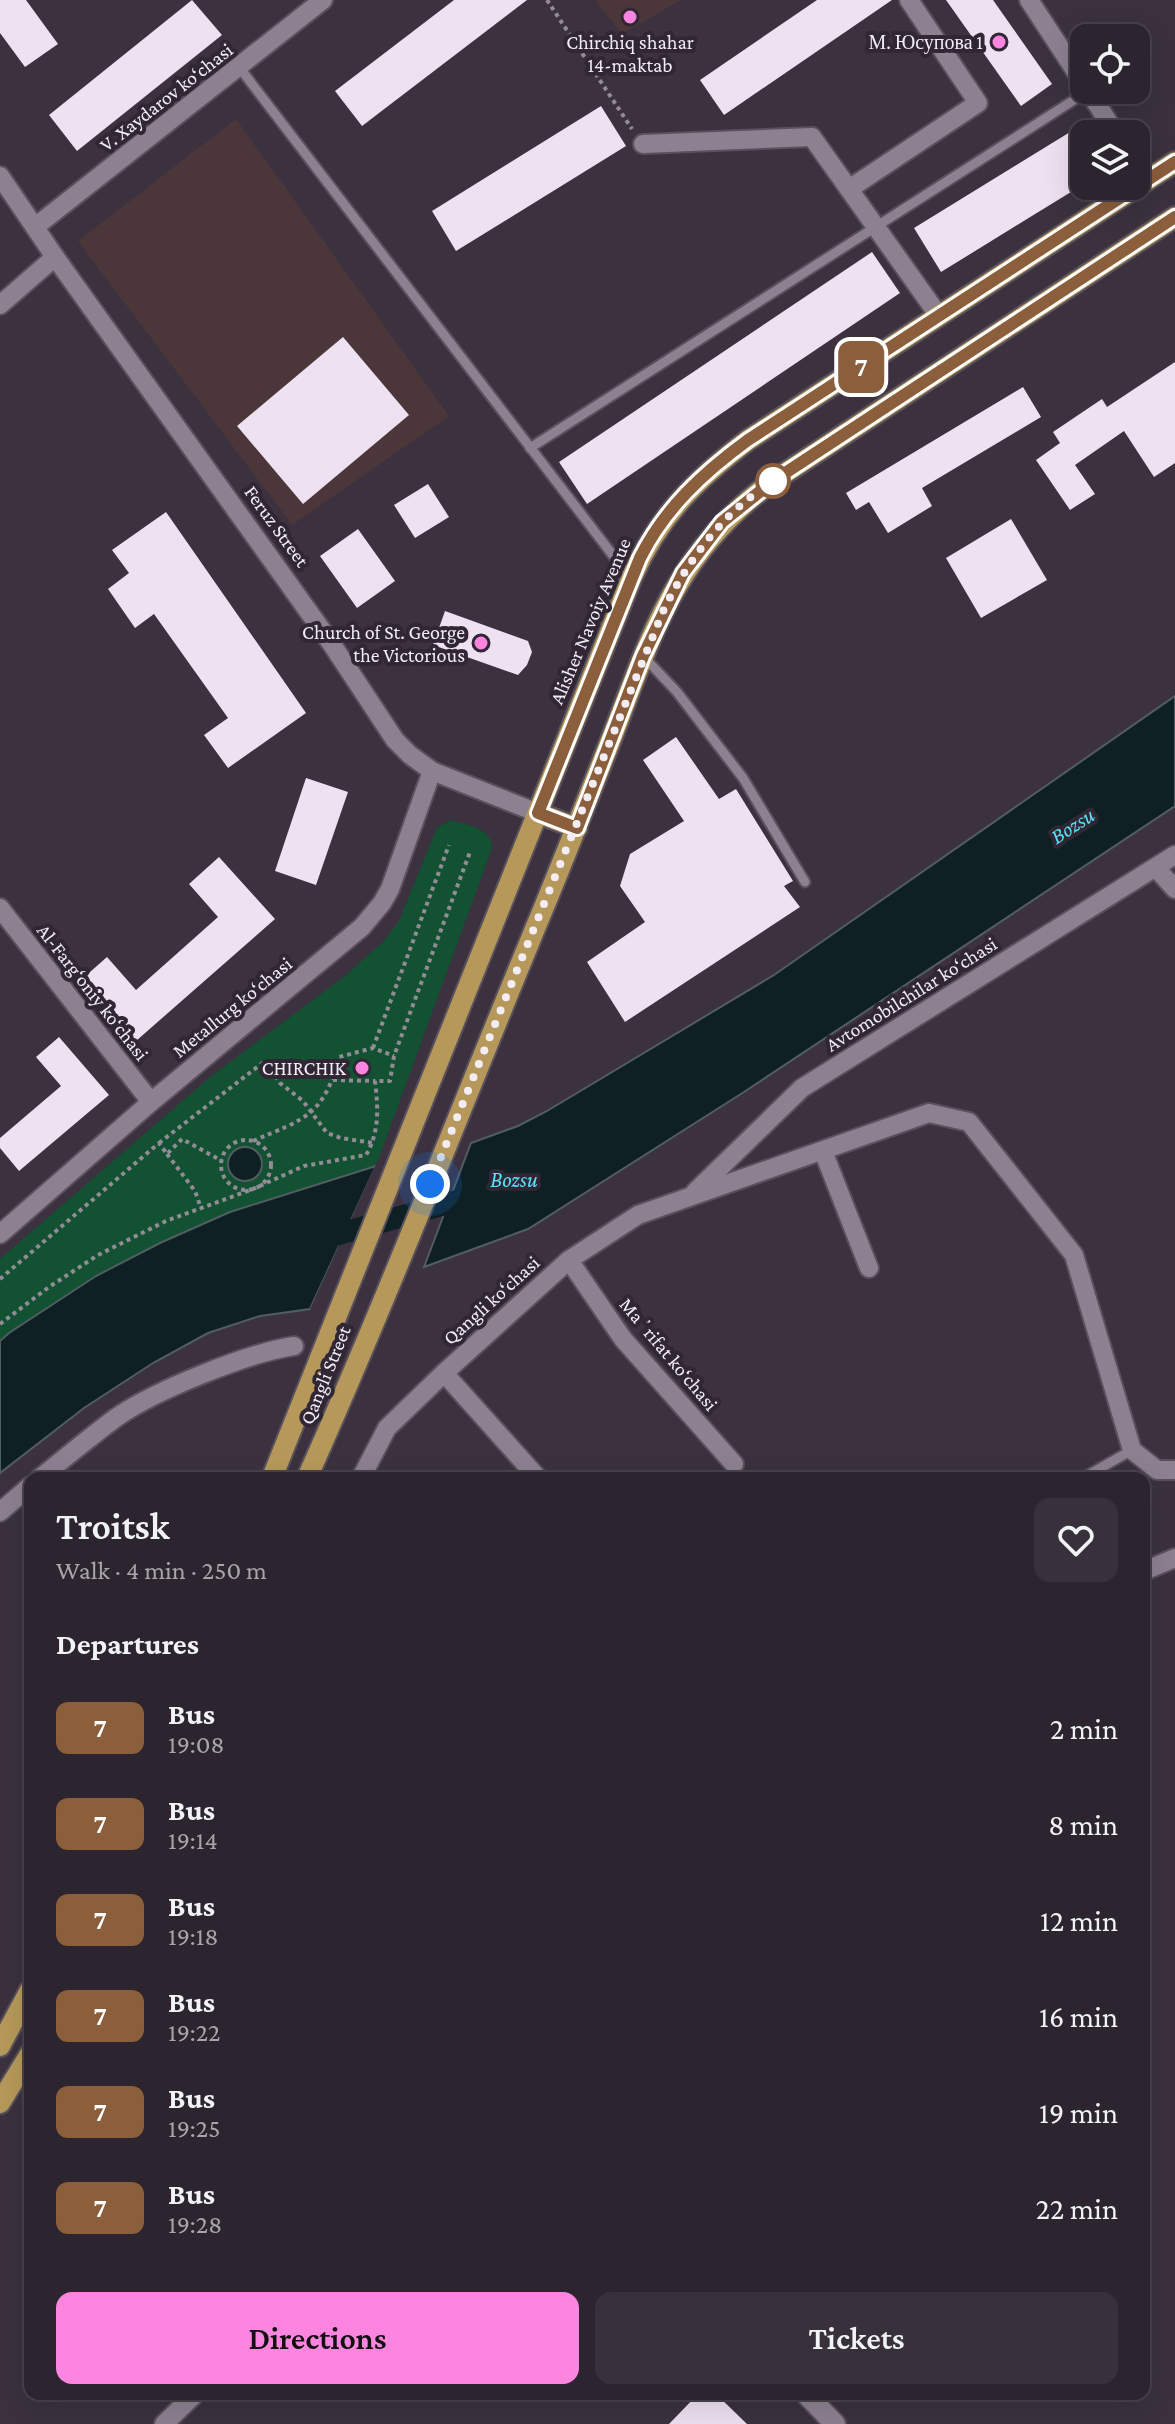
<!DOCTYPE html>
<meta charset="utf-8">
<style>
:root{--surface:#2c252f;--page:#38313b;--text:#f1f3f6;--muted:#a6a5aa;--line:#48424b;--accent:#fe85df}
body{margin:0;font-family:"Crimson Pro",serif;background:var(--page);color:var(--text);height:100vh;display:flex;flex-direction:column;font-size:30px;white-space:nowrap}
*{box-sizing:border-box;margin:0}
p{font-size:26px;color:var(--muted)}
.icon{flex:none;width:44px;height:44px;fill:none;stroke:currentColor;stroke-width:2;stroke-linecap:round;stroke-linejoin:round}
.map{position:relative;flex:1;overflow:hidden}
.drawer{position:absolute;left:24px;top:1472px;width:1126px;height:928px;display:flex;flex-direction:column;background:var(--surface);border-radius:16px;box-shadow:0 8px 32px #0002,0 0 0 2px var(--line)}
.drawer>*{flex:none}
.badge{padding:0 16px;border-radius:12px;font-size:28px;line-height:52px}
.fabs{position:absolute;left:1070px;top:24px;display:grid;gap:16px}
.fabs a{display:grid;place-items:center;width:80px;height:80px;border-radius:16px;background:var(--surface);box-shadow:0 8px 32px #0002,0 0 0 2px var(--line);font-size:40px}
.you{position:absolute;width:40px;height:40px;margin:-20px;border:6px solid #fff;border-radius:50%;background:#1a73e8;box-shadow:0 0 0 12px #1a73e833}
.map>.badge{position:absolute;translate:-50% -50%;box-shadow:0 0 0 4px #fff}
h2{padding:0 32px;font-size:30px;line-height:72px}
.round{display:grid;place-items:center;flex:none;width:84px;height:84px;border-radius:16px;background:var(--page)}
.head{display:flex;align-items:center;justify-content:space-between;height:136px;padding:0 32px}
h1{font-size:38px;font-weight:600;line-height:60px}
.button{display:flex;gap:16px;margin-top:auto;padding:16px 32px}
.button a{flex:1;height:92px;border-radius:16px;background:var(--accent);color:#111;font-size:32px;font-weight:600;line-height:92px;text-align:center}
.button a+a{background:var(--page);color:var(--text)}
ul{padding:0;list-style:none}
li{display:flex;align-items:center;gap:24px;height:96px;padding:0 32px}
li div{flex:1}
li b{display:block;font-size:30px}
li em{font-style:normal}
li .badge{min-width:88px;font-weight:700;text-align:center}
.map>svg:first-child{display:block}
.commercial{fill:#4b373a}
.green{fill:#125233}
.water{fill:#0e2024;stroke:#525d62;stroke-width:2}
.pier{fill:#3b313f}
.lines{fill:none;stroke-linecap:round;stroke-linejoin:round}
.canal{stroke:#0e2024;stroke-width:22}
.building{fill:#eee1f2}
.service-casing{stroke:#58505b;stroke-width:13}
.minor-casing{stroke:#58505b;stroke-width:22}
.tertiary-casing{stroke:#58505b;stroke-width:24}
.primary-casing{stroke:#58505b;stroke-width:24}
.path{stroke:#938b96;stroke-width:4;stroke-dasharray:4 4;stroke-linecap:butt}
.service{stroke:#8d8191;stroke-width:9}
.minor{stroke:#8d8191;stroke-width:18}
.tertiary{stroke:#8d8191;stroke-width:20}
.primary{stroke:#b6995a;stroke-width:20}
.line-casing{stroke:#fff;stroke-width:18}
.line{stroke:#8b5e3c;stroke-width:12}
.walk{stroke:#f2ecf4;stroke-width:8;stroke-dasharray:0 14.4}
.poi-dot{fill:#fe85df;stroke:#312734;stroke-width:3}
.stop-dot{fill:#fff;stroke:#8b5e3c;stroke-width:4}
.labels{text-anchor:middle;stroke-width:8;stroke-linejoin:round;paint-order:stroke}
.poi-label{font-size:20px;fill:#f2ecf4;stroke:#312734;text-anchor:end}
.street-label{font-size:20px;fill:#f2ecf4;stroke:#312734}
.water-label{font-size:22px;font-style:italic;fill:#57e4fc;stroke:#312734}
</style>
<div class="map">
<svg width="1175" height="2424" viewBox="0 0 1175 2424">
<rect width="100%" height="100%" fill="#3b313f"/>
<g class="commercial">
<polygon points="595,0 681,0 622,34"/>
<polygon points="236,119 449,416 292,525 78,241"/>
</g>
<path class="green" d="M451,820C466,825 493,828 492,848L376,1166L230,1212L160,1243L96,1276L0,1341V1259L209,1078L345,976L383,942L399,921L437,828Z"/>
<g class="water">
<polygon points="1175,696 1175,806 744,1092 528,1229 424,1267 471,1143 518,1126 547,1111 774,975"/>
<circle cx="245" cy="1164" r="17"/>
<polygon points="376,1166 310,1309 260,1316 208,1333 153,1363 84,1408 0,1473 0,1341 9,1333 96,1276 160,1243 230,1212"/>
</g>
<polygon class="pier" points="377,1162 380,1167 315,1309 310,1309"/>
<g class="lines">
<polyline class="canal" points="318,1240 474,1196"/>
</g>
<g class="building">
<polygon points="0,0 26,0 58,44 25,67 0,33"/>
<polygon points="192,0 222,35 77,151 49,115"/>
<polygon points="454,0 527,0 362,126 335,91"/>
<polygon points="817,0 892,0 724,115 700,80"/>
<polygon points="946,0 993,0 1052,84 1021,106"/>
<polygon points="601,106 626,146 456,251 432,211"/>
<polygon points="1075,129 1084,143 1084,184 941,272 914,228"/>
<polygon points="872,252 900,293 587,504 559,462"/>
<polygon points="343,337 409,415 303,504 237,426"/>
<polygon points="1175,362 1175,463 1154,477 1124,431 1075,465 1095,494 1070,510 1036,460 1060,443 1053,432 1102,399 1107,407"/>
<polygon points="1023,387 1041,417 922,488 932,506 888,533 869,502 856,510 846,493"/>
<polygon points="428,484 449,517 415,538 394,505"/>
<polygon points="166,512 306,713 228,768 204,735 228,718 154,614 135,628 108,589 129,573 112,550"/>
<polygon points="1011,519 1047,580 981,618 946,558"/>
<polygon points="358,529 395,581 357,608 320,556"/>
<polygon points="445,611 528,641 532,652 527,665 518,675 433,645"/>
<polygon points="676,737 719,799 736,789 793,881 784,886 800,907 625,1022 587,962 645,922 620,886 630,854 684,821 643,760"/>
<polygon points="306,778 348,792 316,885 275,871"/>
<polygon points="219,857 275,919 136,1041 81,980 107,957 136,990 218,917 189,884"/>
<polygon points="59,1037 109,1095 19,1171 0,1148 0,1138 61,1086 36,1057"/>
<polygon points="698,2394 716,2394 747,2424 669,2424"/>
</g>
<g class="lines">
<g class="service-casing">
<g id="service">
<polyline points="239,67 631,579"/>
<polyline points="530,448 1088,91"/>
<polyline points="643,656 677,692 743,778 805,882"/>
<polyline points="1083,1478 1132,1450"/>
</g>
</g>
<g class="minor-casing">
<g id="minor">
<polyline points="1029,0 1084,84"/>
<polyline points="1088,90 1116,134"/>
<polyline points="643,144 812,137 939,316"/>
<polyline points="1136,165 1146,181"/>
<polyline points="0,176 55,257 331,643 395,740 410,755 432,771 538,813"/>
<polyline points="849,189 978,103 909,0"/>
<polyline points="35,227 323,0"/>
<polyline points="0,305 55,257"/>
<polyline points="1156,868 1175,889"/>
<polyline points="0,908 151,1102"/>
<polyline points="823,1151 869,1268"/>
<polyline points="695,1192 802,1088 1175,855"/>
<polyline points="0,1234 151,1102 362,927 382,903 390,889 432,771"/>
<polyline points="569,1260 623,1339 734,1464"/>
<polyline points="444,1373 538,1478"/>
<path d="M40,1478C65,1458 91,1436 117,1417C156,1390 248,1353 294,1346"/>
<polyline points="361,1478 387,1428 444,1373 569,1260 638,1215 929,1113 969,1122 1074,1255 1132,1450 1157,1470 1175,1470"/>
<polyline points="0,1512 30,1486"/>
<polyline points="1144,1571 1175,1558"/>
<polyline points="164,2424 195,2394"/>
</g>
</g>
<g class="tertiary-casing">
<polyline id="tertiary" points="806,2394 835,2424"/>
</g>
<g class="primary-casing">
<g id="primary">
<polyline points="538,813 577,828"/>
<path d="M272,1478L631,579C658,517 694,481 748,440L1175,162"/>
<path d="M307,1478C391,1290 465,1097 544,907C568,849 591,790 614,732C654,628 678,550 773,481L1175,217"/>
<polyline points="0,2046 30,1990"/>
<polyline points="0,2103 30,2054"/>
</g>
</g>
<g class="path">
<polyline points="547,0 632,129"/>
<polyline points="373,1048 449,845"/>
<polyline points="333,1080 375,1081"/>
<circle cx="246" cy="1165" r="25"/>
<path d="M253,1141C304,1119 324,1116 339,1057L373,1048L394,1056"/>
<polyline points="159,1143 265,1061 280,1083 303,1101 327,1133 341,1138 373,1143"/>
<polyline points="167,1154 195,1191 201,1208"/>
<polyline points="0,1279 159,1143 167,1154 182,1139 222,1161"/>
<path d="M0,1324L49,1287L98,1255L166,1221L253,1189L304,1166L366,1155C380,1131 378,1107 375,1081H390L394,1056L470,852"/>
</g>
<use href="#service" class="service"/>
<use href="#minor" class="minor"/>
<use href="#tertiary" class="tertiary"/>
<use href="#primary" class="primary"/>
</g>
<g class="lines">
<g class="line-casing">
<path id="line" d="M1175,162L748,440C703,473 665,508 640,558L538,813L577,828L643,656L683,573L722,522L773,481L1175,217"/>
</g>
<use href="#line" class="line"/>
<path class="walk" d="M430,1184L664,609C690,557 724,512 773,481"/>
</g>
<g class="poi-dot">
<circle cx="630" cy="17" r="8"/>
<circle cx="999" cy="42" r="8"/>
<circle cx="481" cy="643" r="8"/>
<circle cx="362" cy="1068" r="8"/>
</g>
<circle class="stop-dot" cx="773" cy="481" r="16"/>
<g class="labels">
<g class="poi-label">
<text x="630" y="49" text-anchor="middle">Chirchiq shahar<tspan x="630" dy="23">14-maktab</tspan></text>
<text x="983" y="49">М. Юсупова 1</text>
<text x="465" y="639">Church of St. George<tspan x="465" dy="23">the Victorious</tspan></text>
<text x="346" y="1075">CHIRCHIK</text>
</g>
<g class="street-label">
<text transform="translate(166 97) rotate(-38)" y="7">V. Xaydarov ko‘chasi</text>
<text transform="translate(277 526) rotate(54)" y="7">Feruz Street</text>
<text transform="translate(590 621) rotate(-67)" y="7">Alisher Navoiy Avenue</text>
<text transform="translate(93 992) rotate(52)" y="7">Al-Farg‘oniy ko‘chasi</text>
<text transform="translate(911 994) rotate(-32)" y="7">Avtomobilchilar ko‘chasi</text>
<text transform="translate(232 1007) rotate(-39)" y="7">Metallurg ko‘chasi</text>
<text transform="translate(491 1300) rotate(-42)" y="7">Qangli ko‘chasi</text>
<text transform="translate(669 1354) rotate(50)" y="7">Maʼrifat ko‘chasi</text>
<text transform="translate(325 1375) rotate(-68)" y="7">Qangli Street</text>
</g>
<g class="water-label">
<text transform="translate(1072 825) rotate(-33)" y="8">Bozsu</text>
<text x="514" y="1187">Bozsu</text>
</g>
</g>
</svg>
<div class="fabs">
<a><svg class="icon" aria-label="locate" viewBox="0 0 24 24"><circle cx="12" cy="12" r="6"/><path d="M12 2v4M12 18v4M2 12h4M18 12h4"/></svg></a>
<a><svg class="icon" aria-label="layers" viewBox="0 0 24 24"><path d="M12 4l9 5-9 5-9-5zM3 14l9 5 9-5"/></svg></a>
</div>
<div class="you" style="left:430px;top:1184px"></div>
<b class="badge" style="left:861px;top:367px;background:#8b5e3c;color:#fff">7</b>
<section class="drawer">
<div class="head"><div><h1>Troitsk</h1><p>Walk · 4 min · 250 m</p></div><a class="round"><svg class="icon" aria-label="heart" viewBox="0 0 24 24"><path d="M12 20l-8-8c-3-5 5-10 8-4 3-6 11-1 8 4z"/></svg></a></div>
<h2>Departures</h2>
<ul>
<li><span class="badge" style="background:#8b5e3c;color:#fff">7</span><div><b>Bus</b><p>19:08</p></div><em>2 min</em></li>
<li><span class="badge" style="background:#8b5e3c;color:#fff">7</span><div><b>Bus</b><p>19:14</p></div><em>8 min</em></li>
<li><span class="badge" style="background:#8b5e3c;color:#fff">7</span><div><b>Bus</b><p>19:18</p></div><em>12 min</em></li>
<li><span class="badge" style="background:#8b5e3c;color:#fff">7</span><div><b>Bus</b><p>19:22</p></div><em>16 min</em></li>
<li><span class="badge" style="background:#8b5e3c;color:#fff">7</span><div><b>Bus</b><p>19:25</p></div><em>19 min</em></li>
<li><span class="badge" style="background:#8b5e3c;color:#fff">7</span><div><b>Bus</b><p>19:28</p></div><em>22 min</em></li>
</ul>
<div class="button"><a>Directions</a><a>Tickets</a></div>
</section>
</div>
